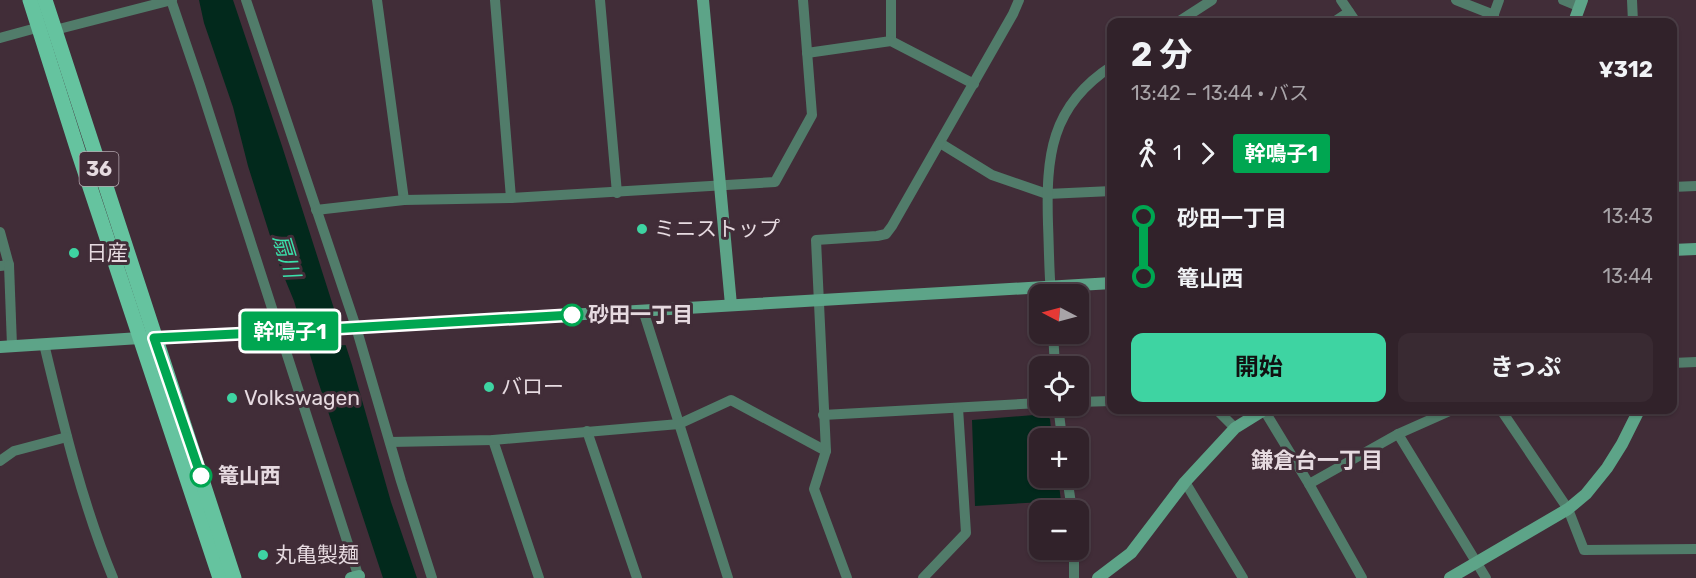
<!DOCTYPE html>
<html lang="ja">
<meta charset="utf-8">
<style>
:root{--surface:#31222a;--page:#392a32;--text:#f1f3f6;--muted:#a8a4a8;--line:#4c3f47;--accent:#3ed4a2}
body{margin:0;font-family:Rubik,"Noto Sans JP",sans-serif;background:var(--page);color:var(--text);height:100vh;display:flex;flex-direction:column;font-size:22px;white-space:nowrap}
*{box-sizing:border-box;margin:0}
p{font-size:20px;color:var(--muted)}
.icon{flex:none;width:33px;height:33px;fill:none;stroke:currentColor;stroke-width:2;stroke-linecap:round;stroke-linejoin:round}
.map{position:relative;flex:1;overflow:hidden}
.details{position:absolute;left:1107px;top:18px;width:570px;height:396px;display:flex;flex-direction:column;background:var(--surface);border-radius:12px;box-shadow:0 2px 4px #0004,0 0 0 2px var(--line)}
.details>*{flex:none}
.badge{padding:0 12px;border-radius:4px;font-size:21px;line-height:39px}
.needle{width:39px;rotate:276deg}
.tools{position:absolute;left:1029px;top:284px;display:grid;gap:12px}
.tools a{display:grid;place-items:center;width:60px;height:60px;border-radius:12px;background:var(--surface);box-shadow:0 2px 4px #0004,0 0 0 2px var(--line);font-size:30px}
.map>.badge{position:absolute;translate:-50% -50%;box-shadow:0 0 0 3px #fff}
.legs{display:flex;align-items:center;gap:9px;height:66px;padding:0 24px;font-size:20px}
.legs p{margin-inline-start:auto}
.head{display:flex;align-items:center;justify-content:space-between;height:102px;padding:0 24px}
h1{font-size:33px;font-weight:700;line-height:45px}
.button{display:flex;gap:12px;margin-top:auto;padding:12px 24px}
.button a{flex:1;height:69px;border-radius:12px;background:var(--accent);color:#111;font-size:24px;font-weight:700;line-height:69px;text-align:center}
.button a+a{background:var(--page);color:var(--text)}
ul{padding:0 24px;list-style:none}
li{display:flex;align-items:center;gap:21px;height:60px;font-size:22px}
li i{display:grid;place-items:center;width:9px;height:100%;margin:0 8px;background:currentColor}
li i::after{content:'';width:15px;height:15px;margin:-8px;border:4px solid;border-radius:50%;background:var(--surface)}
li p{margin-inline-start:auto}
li:first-child i{background:linear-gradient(#0000 50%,currentColor 0)}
li:last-child i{background:linear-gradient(currentColor 50%,#0000 0)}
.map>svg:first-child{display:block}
.water{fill:#02291c}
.pier{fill:#412d38}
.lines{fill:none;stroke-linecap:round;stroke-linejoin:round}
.street{stroke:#517c6a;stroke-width:10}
.secondary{stroke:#5da488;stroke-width:12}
.primary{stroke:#65c39f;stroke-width:15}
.line-1-casing{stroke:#fff;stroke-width:14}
.line-1{stroke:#00a651;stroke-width:9}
.poi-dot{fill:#3ed4a2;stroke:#412d38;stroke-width:2}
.stop-1-dot{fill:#fff;stroke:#00a651;stroke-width:3}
.labels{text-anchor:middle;stroke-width:6;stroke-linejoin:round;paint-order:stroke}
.shield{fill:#412d38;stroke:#b4a6ae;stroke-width:1.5}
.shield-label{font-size:20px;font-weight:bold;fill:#e6dae0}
.poi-label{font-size:21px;fill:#e6dae0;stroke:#412d38;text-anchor:start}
.stop-label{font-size:21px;font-weight:bold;fill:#e6dae0;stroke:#412d38;text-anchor:start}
.water-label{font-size:22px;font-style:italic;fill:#3ae1ab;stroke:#412d38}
.neighbourhood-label{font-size:22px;font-weight:bold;fill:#e6dae0;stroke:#412d38}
</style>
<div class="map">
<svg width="1696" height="578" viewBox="0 0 1696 578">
<rect width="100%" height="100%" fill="#412d38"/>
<g class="water">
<polygon points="199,0 233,0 282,146 352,365 391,502 417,578 383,578 317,378 294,301 280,267 248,166 233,107 204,23"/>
<polygon points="1046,414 1050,419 1052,438 1040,438 1040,477 1058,477 1061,501 975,506 972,420"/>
</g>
<polygon class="pier" points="337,311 348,345 304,347 294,313"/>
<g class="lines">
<g class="street">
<polyline points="171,0 200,85 359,578"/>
<polyline points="246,0 356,327 401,481 432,578"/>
<polyline points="377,0 404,200"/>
<polyline points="495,0 511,198"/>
<polyline points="600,0 617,193"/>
<polyline points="891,0 891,41"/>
<polyline points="1341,0 1356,22"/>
<polyline points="1456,0 1494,15"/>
<polyline points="1563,0 1580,7"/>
<polyline points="1632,0 1633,22"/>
<polyline points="1178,22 1212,0"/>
<polyline points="1334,22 1349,12"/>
<polyline points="1491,22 1499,0"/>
<polyline points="55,30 172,0"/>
<polyline points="0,38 40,27"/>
<polyline points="807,53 891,41 974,84"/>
<polyline points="940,143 992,175 1047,194 1112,191"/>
<polyline points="1672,187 1696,186"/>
<polyline points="316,210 404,200 511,198 775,182 812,115 803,0"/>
<polyline points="0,232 9,265 0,266"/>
<polyline points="9,265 12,346"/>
<path d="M1051,294C1049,271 1049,248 1048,224C1046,157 1050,106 1112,66"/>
<polyline points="643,310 728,578"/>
<polyline points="1053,333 1055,366"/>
<path d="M44,344C63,423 82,503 113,578"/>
<polyline points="1672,363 1696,362"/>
<polyline points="1078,402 1112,401"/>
<polyline points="1058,405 1062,438"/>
<polyline points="1217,410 1235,428"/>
<polyline points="1264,410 1309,484 1362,578"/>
<polyline points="1501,410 1568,509 1584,550 1696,549"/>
<polyline points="823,415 1040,403"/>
<polyline points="587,431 637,578"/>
<polyline points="1398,434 1486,578"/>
<polyline points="493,440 539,578"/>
<polyline points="390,442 493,440 679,424 731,400 826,451"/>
<polyline points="0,461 14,451 67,437"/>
<polyline points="1067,477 1072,510"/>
<polyline points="1185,482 1243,578"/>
<polyline points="1309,484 1398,434 1452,410"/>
<polyline points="847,578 814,489 826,451 816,240 877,236 886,234 892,226 1013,14 1019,0"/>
<polyline points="923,578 966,533 958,408"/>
<polyline points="1074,578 1074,549"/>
</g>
<g class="secondary">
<polyline points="703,0 731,305"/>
<polyline points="1574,22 1582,0"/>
<polyline points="1672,250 1696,249"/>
<polyline points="0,347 140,338 279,332 1112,283"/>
<polyline points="351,578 359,576"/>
<polyline points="1098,578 1131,553 1185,482 1235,428 1264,410"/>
<polyline points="1450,578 1568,509 1586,494 1607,468 1622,444 1639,410"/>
</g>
<g class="primary">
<polyline points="30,0 78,151 220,578"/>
<polyline points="45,0 234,578"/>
</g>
</g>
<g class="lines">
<g class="line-1-casing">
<polyline id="line-1" points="201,476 154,338 279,332 572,315"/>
</g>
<use href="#line-1" class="line-1"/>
</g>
<g class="poi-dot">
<circle cx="642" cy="229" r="6"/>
<circle cx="74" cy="253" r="6"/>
<circle cx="489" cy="387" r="6"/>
<circle cx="232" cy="398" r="6"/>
<circle cx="263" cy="555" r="6"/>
</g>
<g class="stop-1-dot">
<circle cx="572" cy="315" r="10"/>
<circle cx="201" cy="476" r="10"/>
</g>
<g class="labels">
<rect class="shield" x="79.5" y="152" width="39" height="34" rx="4.5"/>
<g class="shield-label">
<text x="99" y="176">36</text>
</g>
<g class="poi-label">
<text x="654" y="236">ミニストップ</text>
<text x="86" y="260">日産</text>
<text x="501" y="394">バロー</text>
<text x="244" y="405">Volkswagen</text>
<text x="275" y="562">丸亀製麺</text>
</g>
<g class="stop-label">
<text x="588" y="322">砂田一丁目</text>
<text x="218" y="483">篭山西</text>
</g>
<g class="water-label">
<text transform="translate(287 256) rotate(73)" y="8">扇川</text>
</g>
<g class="neighbourhood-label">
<text x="1317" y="468">鎌倉台一丁目</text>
</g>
</g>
</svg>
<div class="tools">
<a><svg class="needle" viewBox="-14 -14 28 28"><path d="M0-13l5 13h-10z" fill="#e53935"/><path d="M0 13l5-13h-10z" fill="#a8a4a8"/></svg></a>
<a><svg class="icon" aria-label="locate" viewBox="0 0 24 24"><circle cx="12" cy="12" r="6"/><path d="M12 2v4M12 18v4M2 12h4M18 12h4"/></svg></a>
<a>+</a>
<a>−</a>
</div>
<b class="badge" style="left:290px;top:331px;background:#00a651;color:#fff">幹鳴子1</b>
<section class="details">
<div class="head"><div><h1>2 分</h1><p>13:42 – 13:44 · バス</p></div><b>¥312</b></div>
<div class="legs"><svg class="icon" aria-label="walk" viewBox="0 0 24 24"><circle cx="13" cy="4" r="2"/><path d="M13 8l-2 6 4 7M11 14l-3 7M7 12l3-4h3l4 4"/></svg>1<svg class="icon" aria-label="forward" viewBox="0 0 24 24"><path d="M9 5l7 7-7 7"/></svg><b class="badge" style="background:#00a651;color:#fff">幹鳴子1</b></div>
<ul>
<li><i style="color:#00a651"></i><b>砂田一丁目</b><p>13:43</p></li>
<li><i style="color:#00a651"></i><b>篭山西</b><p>13:44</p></li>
</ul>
<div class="button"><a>開始</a><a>きっぷ</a></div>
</section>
</div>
